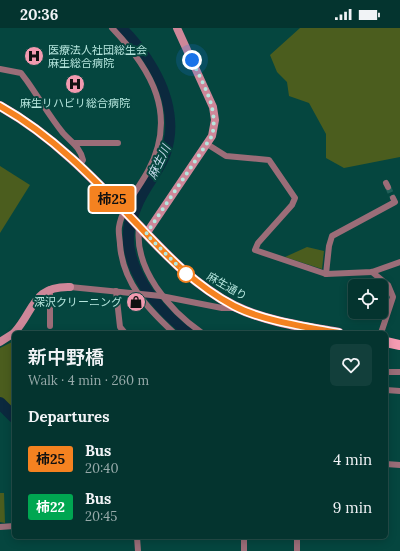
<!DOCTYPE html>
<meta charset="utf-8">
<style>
:root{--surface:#04342f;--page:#123f3b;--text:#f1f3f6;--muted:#97aaaa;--line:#254f4b}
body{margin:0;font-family:Lora,"Noto Sans JP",serif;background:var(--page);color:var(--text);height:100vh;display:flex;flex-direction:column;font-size:15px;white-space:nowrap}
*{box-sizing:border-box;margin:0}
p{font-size:13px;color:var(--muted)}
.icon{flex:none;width:22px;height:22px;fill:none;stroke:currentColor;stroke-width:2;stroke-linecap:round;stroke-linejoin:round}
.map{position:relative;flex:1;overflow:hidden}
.sheet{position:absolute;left:12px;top:303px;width:376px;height:208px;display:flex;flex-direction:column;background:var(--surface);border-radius:6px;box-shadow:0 2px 10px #0003,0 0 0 1px var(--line)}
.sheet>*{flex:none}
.badge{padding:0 8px;border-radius:3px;font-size:14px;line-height:26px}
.controls{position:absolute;left:348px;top:251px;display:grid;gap:8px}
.controls a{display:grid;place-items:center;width:40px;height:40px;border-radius:6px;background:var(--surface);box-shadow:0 2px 10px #0003,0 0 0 1px var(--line);font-size:20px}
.you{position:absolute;width:20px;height:20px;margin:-10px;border:3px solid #fff;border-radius:50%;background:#1a73e8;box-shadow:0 0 0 6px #1a73e833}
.map>.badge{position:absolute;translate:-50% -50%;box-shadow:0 0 0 2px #fff}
h2{padding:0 16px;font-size:15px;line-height:36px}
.round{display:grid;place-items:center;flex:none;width:42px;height:42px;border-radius:6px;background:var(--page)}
.overview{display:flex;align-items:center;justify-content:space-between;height:68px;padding:0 16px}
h1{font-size:19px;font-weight:600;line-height:30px}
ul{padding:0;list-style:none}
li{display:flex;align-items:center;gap:12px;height:48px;padding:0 16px}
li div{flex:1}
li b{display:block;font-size:15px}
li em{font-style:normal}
li .badge{min-width:44px;font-weight:700;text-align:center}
.status{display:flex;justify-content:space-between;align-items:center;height:28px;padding:0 20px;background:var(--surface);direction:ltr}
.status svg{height:11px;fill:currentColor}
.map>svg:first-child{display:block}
.green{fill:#4b5d1e}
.water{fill:#0b293e}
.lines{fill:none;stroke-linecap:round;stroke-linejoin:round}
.river{stroke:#0b293e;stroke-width:12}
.street-tunnel{stroke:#205e57;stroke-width:6;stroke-dasharray:6 3;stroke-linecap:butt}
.street{stroke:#9b6d78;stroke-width:6}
.secondary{stroke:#ce8799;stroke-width:8}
.primary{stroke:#f69bb2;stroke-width:10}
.line-casing{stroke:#fff;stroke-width:9}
.line{stroke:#f58220;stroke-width:6}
.walk{stroke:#b6e6de;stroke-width:4;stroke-dasharray:0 7.2}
.stop-dot{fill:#fff;stroke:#f58220;stroke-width:2}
.labels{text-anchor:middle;stroke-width:4;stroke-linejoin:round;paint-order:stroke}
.poi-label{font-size:11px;fill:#b6e6de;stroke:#05463f;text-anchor:start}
.street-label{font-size:11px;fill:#b6e6de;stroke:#05463f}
.water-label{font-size:12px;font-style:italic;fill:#c7dced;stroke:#05463f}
</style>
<div class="status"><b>20:36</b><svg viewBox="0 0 49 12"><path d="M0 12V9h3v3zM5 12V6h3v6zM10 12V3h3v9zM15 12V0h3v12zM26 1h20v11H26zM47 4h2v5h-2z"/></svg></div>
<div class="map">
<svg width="400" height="523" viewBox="0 0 400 523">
<rect width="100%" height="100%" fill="#05463f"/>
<g class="green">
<polygon points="300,0 400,0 400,129 344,140 326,130 326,106 309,75 289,68 287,54 277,44 270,27"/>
<polygon points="0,138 30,157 0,205"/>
<polygon points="307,219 324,223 322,241 285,229"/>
<polygon points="14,313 14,390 0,372 0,320"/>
<polygon points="0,465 4,465 5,495 0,494"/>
</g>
<path class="water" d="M115,0H129C161,34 187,82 170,129C162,148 148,164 141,182C136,194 132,208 135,221C141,254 170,286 197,305H181C146,278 109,229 128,182C138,159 157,140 163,115C174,73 144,27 115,0Z"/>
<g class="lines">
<polyline class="river" points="0,375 14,389"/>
<polyline class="street-tunnel" points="388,159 393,170"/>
<g class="street">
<path d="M112,0C152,42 178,87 148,143C139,160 122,179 119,199C118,205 120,212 120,217C123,255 148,281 174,305"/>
<path d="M0,41L21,45L27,53C39,70 50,89 63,105C71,114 80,119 83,132L79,138"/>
<polyline points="74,115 118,115"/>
<polyline points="207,116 226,128 269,132 295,170 292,177 258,215 255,222 326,246 372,244 400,234"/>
<polyline points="386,155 388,159"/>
<path d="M139,199C134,241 169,282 202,305"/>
<polyline points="372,244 388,257 393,269 381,305"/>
<polyline points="326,246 329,218 332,208 395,174 393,170"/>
<polyline points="70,259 161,268 222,280 235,280"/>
<polyline points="50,261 50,298"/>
<polyline points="116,263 120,299 125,305"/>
<polyline points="386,344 400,344"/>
<polyline points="386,362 400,363"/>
<polyline points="386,436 400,437"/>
<polyline points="0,499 14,498"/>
<polyline points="137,509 138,523"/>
<polyline points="244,523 244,509"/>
<polyline points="297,523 297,509"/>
</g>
<g class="secondary">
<polyline points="146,206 212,108 215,92 213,79 177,0"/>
<path d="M14,305C35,282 32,258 70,259"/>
<polyline points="0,314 14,305"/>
</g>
<g class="primary">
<path d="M0,78C54,108 97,154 139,198C168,229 196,258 234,278C264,293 306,299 339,305"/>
<polyline points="386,314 400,317"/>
</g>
</g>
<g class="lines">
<g class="line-casing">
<path id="line" d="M0,78C54,108 97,154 139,198C168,229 196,258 234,278C263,293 307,299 339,305"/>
</g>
<use href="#line" class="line"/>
<path class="walk" d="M186,246L146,206L212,108C219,80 203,57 192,32"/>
</g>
<defs>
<g id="hospital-disc" transform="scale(1)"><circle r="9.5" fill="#f29ab0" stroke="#05463f"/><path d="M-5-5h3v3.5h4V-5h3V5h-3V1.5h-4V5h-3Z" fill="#111"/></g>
<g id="shop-disc" transform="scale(1)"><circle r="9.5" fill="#f29ab0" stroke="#05463f"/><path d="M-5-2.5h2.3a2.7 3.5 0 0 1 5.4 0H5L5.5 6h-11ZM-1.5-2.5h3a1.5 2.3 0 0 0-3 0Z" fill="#111"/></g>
</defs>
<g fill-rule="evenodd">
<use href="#hospital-disc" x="34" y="28"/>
<use href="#hospital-disc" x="75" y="56"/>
<use href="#shop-disc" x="136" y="274"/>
</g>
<circle class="stop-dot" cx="186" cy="246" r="8"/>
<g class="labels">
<g class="poi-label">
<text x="48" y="26">医療法人社団総生会<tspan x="48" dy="13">麻生総合病院</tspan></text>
<text x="75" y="79" text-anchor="middle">麻生リハビリ総合病院</text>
<text x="122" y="278" text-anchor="end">深沢クリーニング</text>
</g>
<g class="street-label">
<text transform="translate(227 258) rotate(30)" y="4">麻生通り</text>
</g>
<g class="water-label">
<text transform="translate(159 134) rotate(-64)" y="4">麻生川</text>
</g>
</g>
</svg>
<div class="controls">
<a><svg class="icon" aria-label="locate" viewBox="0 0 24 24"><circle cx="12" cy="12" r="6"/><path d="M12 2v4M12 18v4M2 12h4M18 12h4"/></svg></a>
</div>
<div class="you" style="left:192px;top:32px"></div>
<b class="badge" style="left:112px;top:171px;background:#f58220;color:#111">柿25</b>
<section class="sheet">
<div class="overview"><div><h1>新中野橋</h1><p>Walk · 4 min · 260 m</p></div><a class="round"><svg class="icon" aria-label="heart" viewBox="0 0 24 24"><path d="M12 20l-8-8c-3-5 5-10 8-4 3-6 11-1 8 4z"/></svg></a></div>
<h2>Departures</h2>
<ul>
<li><span class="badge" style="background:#f58220;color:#111">柿25</span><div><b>Bus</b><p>20:40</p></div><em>4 min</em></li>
<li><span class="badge" style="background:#00a651;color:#fff">柿22</span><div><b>Bus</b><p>20:45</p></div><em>9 min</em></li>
</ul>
</section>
</div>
